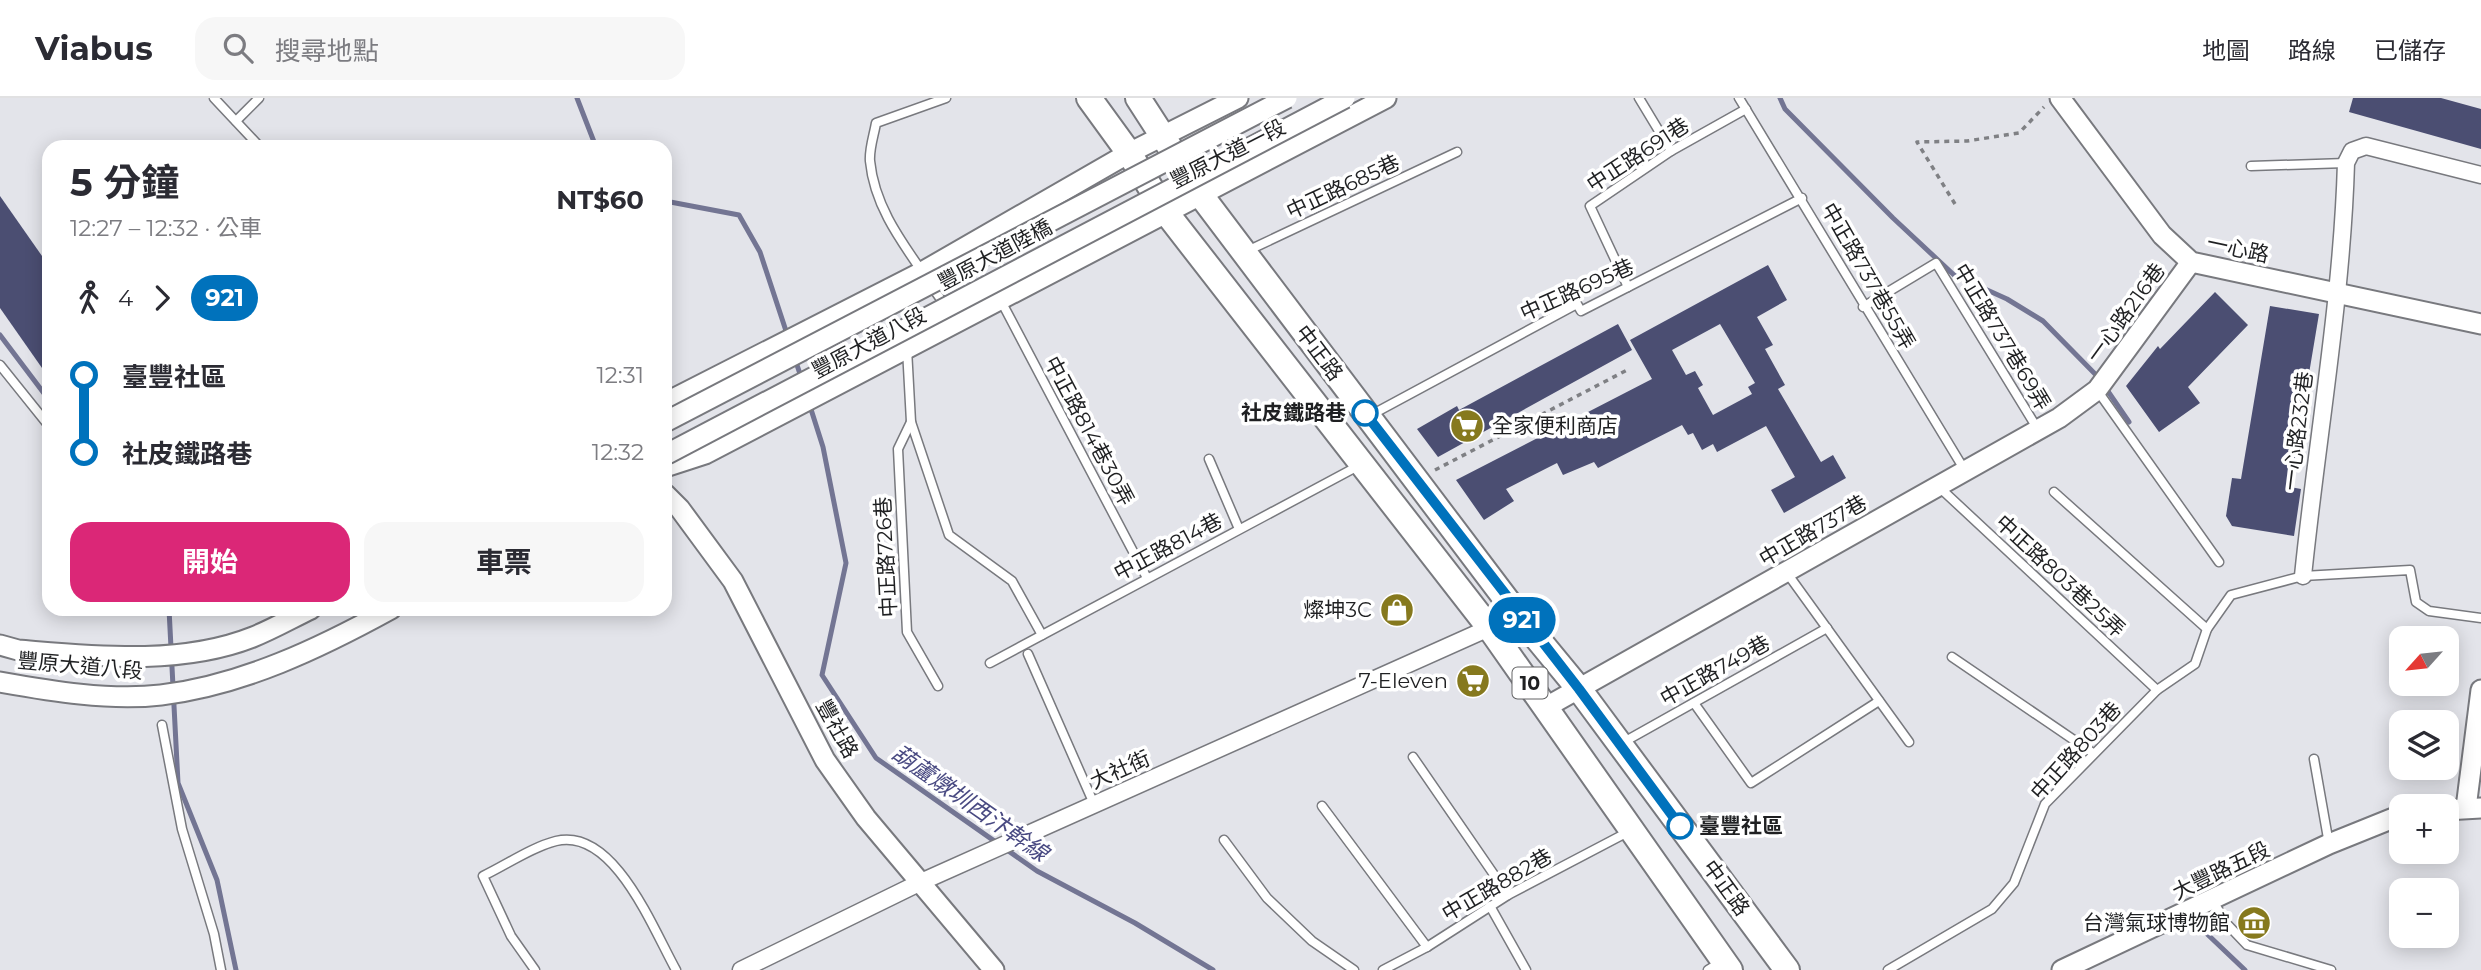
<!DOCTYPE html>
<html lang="zh-TW">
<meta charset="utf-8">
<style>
:root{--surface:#fff;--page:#f7f7f7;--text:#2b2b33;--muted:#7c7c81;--line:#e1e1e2;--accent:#db2777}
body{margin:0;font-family:Montserrat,"Noto Sans TC",sans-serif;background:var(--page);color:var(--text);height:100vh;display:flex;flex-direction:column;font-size:26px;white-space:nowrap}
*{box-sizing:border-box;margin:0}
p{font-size:23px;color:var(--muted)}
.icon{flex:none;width:38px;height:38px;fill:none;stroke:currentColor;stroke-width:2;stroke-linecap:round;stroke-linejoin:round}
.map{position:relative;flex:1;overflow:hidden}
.sheet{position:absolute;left:42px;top:42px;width:630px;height:476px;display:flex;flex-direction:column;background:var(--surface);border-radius:21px;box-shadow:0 4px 18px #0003}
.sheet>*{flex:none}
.badge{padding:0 14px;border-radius:23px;font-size:24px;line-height:46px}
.needle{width:46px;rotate:243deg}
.tools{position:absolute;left:2389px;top:528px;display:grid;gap:14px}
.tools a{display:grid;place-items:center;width:70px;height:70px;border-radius:14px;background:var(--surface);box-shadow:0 4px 18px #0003;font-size:35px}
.map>.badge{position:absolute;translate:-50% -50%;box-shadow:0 0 0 4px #fff}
.legs{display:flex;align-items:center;gap:10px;height:77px;padding:0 28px;font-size:23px}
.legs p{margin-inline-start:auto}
.overview{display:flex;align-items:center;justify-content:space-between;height:119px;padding:0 28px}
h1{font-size:38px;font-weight:700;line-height:52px}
.cta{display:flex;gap:14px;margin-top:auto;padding:14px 28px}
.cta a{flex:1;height:80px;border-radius:21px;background:var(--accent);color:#fff;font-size:28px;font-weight:700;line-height:80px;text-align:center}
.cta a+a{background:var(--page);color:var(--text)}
ul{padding:0 28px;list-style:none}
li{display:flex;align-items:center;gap:24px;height:77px;font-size:26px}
li i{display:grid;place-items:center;width:10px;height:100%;margin:0 9px;background:currentColor}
li i::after{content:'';width:18px;height:18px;margin:-9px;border:5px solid;border-radius:50%;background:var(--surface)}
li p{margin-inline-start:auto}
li:first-child i{background:linear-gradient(#0000 50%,currentColor 0)}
li:last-child i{background:linear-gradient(currentColor 50%,#0000 0)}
header{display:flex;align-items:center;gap:42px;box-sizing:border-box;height:98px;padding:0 35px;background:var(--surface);border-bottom:2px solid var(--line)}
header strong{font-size:33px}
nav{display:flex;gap:38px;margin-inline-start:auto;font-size:24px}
.search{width:490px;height:63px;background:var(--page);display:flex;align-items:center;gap:18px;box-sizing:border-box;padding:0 24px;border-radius:21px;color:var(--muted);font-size:26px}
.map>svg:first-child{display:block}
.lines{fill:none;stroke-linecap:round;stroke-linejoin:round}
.stream{stroke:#737593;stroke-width:5}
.building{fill:#4b4e72;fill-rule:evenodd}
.service-casing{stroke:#78797e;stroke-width:11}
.minor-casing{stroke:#78797e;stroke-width:19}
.tertiary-casing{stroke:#78797e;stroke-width:23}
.primary-casing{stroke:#78797e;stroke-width:28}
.path{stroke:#7f8084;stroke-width:3.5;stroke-dasharray:5 5;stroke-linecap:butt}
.service{stroke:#fff;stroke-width:8}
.minor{stroke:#fff;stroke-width:16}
.tertiary{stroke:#fff;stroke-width:19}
.primary{stroke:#fff;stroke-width:24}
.tertiary-bridge-casing{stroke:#78797e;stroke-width:23;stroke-linecap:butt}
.tertiary-bridge{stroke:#fff;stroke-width:19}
.line-1-casing{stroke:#fff;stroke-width:16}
.line-1{stroke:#0072bc;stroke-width:10}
.stop-1-dot{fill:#fff;stroke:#0072bc;stroke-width:3.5}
.labels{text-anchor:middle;stroke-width:7;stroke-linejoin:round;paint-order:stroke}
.shield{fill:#fff;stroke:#626364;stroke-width:2}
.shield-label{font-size:19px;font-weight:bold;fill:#1f2022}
.street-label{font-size:21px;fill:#1f2022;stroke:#fff}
.stop-label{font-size:21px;font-weight:bold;fill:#1f2022;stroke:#fff;text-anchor:end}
.poi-label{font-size:21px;fill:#1f2022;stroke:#fff;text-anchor:end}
.water-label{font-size:23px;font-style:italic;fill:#494a82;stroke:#fff}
</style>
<header>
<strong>Viabus</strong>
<div class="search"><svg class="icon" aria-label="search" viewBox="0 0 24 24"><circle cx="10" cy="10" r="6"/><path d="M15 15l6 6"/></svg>搜尋地點</div>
<nav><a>地圖</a><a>路線</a><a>已儲存</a></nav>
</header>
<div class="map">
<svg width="2481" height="872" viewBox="0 0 2481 872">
<rect width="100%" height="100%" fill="#e3e4ea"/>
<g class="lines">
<g class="stream">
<polyline points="577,0 596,49"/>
<polyline points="1780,0 1785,11 1893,120 1954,177 2007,201 2043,223 2100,281"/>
<polyline points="665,103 739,117 760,154 788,239"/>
<polyline points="0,237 49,302"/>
<polyline points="795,261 802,282"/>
<polyline points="2105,289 2129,324"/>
<polyline points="809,305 823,349 846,465 822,577 876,660 1037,773 1135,825 1213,872"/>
<polyline points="169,511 178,685 217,782 236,872"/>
<polyline points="2205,834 2245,872"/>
</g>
</g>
<g class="building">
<polygon points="2353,0 2441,0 2481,11 2481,51 2349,14"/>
<polygon points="0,98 49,168 49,280 0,210"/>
<path d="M1768,167L1787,202L1757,219L1773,247L1765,251L1785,287L1778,291L1821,364L1833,357L1846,380L1784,415L1771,392L1795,379L1766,328L1717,354L1713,346L1702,352L1693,335L1688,337L1682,327L1598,370L1594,364L1563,377L1557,365L1506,391L1514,403L1484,422L1456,382L1652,281L1630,242ZM1720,226L1755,285L1748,289L1752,296L1713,317L1698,290L1703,287L1695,273L1686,277L1672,252Z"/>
<polygon points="2215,194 2248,227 2188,289 2200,305 2159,334 2126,288 2158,248 2160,251"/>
<polygon points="2270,208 2319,216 2290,389 2301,391 2294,438 2232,428 2226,418 2232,380 2241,381"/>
<polygon points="1618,226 1632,252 1438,359 1417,331 1457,308 1459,312"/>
</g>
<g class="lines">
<g class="service-casing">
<g id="service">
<polyline points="214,0 260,49"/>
<polyline points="1639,0 1671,53"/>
<polyline points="1739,0 1964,371"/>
<polyline points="236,23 259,0"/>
<polyline points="2251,68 2346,65"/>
<polyline points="1247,153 1457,54"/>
<path d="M921,172C898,139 874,105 870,63C869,51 874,37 876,25L946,0"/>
<polyline points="930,186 947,210"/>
<polyline points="1628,189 1590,108 1671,53 1746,11"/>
<polyline points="1000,201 1147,480"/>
<polyline points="1863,209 1936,165 2037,330"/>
<polyline points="907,251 911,324 949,437 1012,483 1042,537"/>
<polyline points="0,267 49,328"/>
<polyline points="2097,292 2219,464"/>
<polyline points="1371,317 1577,206 1581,213 1802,100"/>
<polyline points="911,324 898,351 907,534 938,588"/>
<polyline points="1209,361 1239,431"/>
<polyline points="1939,389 2157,592"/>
<polyline points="2054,394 2207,531"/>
<polyline points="1787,475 1909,644"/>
<polyline points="140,512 140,511"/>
<polyline points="1028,556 1094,706"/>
<polyline points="1952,559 2093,655"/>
<polyline points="990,565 1360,367"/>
<polyline points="1694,605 1751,685 1879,603"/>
<polyline points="162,627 182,731 214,836 221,872"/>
<polyline points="1622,645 1827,530"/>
<polyline points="1413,659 1508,797"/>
<polyline points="2314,661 2329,746"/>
<polyline points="1322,708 1427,849"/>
<polyline points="1224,742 1267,800 1312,843 1354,872"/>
<polyline points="2213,803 2227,826 2247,847 2331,872"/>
<polyline points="1490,808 1526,872"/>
<path d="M535,872L511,838L483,778C506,767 532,749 556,743C614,729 653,831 676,872"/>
<polyline points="1383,872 1427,849 1508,797 1628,734"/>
<polyline points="1708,872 1721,864"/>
<polyline points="1888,872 1992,811 2014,785 2045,706 2157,592 2195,566 2207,531 2231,497 2303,478 2410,472 2416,504 2429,513 2481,520"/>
</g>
</g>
<g class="minor-casing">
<g id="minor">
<path d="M2303,478C2317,340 2342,203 2346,65L2352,53L2366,48L2481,77"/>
<polyline points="741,872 921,784 1518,517"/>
</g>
</g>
<g class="tertiary-casing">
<g id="tertiary">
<polyline points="2060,0 2162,137 2191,164 2481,226"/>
<polyline points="665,305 922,174 1129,55 1238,0"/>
<polyline points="665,369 705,356 1386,0"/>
<polyline points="665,396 680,411 733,483 825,662 866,720 994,872"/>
<path d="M0,547L18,552C93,558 180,568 253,539C273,531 292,520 311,511"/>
<path d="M0,584C51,593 109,603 161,597C243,587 320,550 391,511"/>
<polyline points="1548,608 2059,320 2097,292 2191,164"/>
<polyline points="2466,710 2481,592"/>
<polyline points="2446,712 2481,710"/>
<polyline points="2062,872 2329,746 2401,717"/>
</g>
</g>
<g class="primary-casing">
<g id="primary">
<polyline points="1089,0 1129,55 1165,113 1491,532 1730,872"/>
<polyline points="1138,0 1200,96 1518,517 1579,591 1787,872"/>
</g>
</g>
<g class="path">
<polyline points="1955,106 1917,44 1967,43 2019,35 2044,9"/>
<polyline points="1435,372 1629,271"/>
</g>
<use href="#service" class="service"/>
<use href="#minor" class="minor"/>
<use href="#tertiary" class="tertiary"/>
<use href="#primary" class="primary"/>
<g class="tertiary-bridge-casing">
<g id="tertiary-bridge">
<polyline points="665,324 1287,0"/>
<polyline points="667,356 1345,0"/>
</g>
</g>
<use href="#tertiary-bridge" class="tertiary-bridge"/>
</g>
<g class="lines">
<g class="line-1-casing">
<polyline id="line-1" points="1365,315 1579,591 1680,728"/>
</g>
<use href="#line-1" class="line-1"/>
</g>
<defs>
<g id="supermarket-disc" transform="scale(1.75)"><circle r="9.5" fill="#86791e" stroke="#fff"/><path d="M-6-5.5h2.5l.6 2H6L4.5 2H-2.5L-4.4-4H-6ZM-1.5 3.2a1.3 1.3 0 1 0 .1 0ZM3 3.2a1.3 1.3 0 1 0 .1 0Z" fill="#fff"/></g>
<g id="shop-disc" transform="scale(1.75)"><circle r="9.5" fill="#86791e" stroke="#fff"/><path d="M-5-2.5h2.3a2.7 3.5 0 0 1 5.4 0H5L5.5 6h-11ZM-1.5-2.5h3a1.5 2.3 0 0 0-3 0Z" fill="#fff"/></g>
<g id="museum-disc" transform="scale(1.75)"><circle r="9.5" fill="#86791e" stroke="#fff"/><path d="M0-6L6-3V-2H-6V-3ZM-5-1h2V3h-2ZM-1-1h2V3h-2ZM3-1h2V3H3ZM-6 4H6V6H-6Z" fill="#fff"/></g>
</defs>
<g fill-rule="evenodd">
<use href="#supermarket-disc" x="1467" y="328"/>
<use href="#shop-disc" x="1397" y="512"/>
<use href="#supermarket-disc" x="1473" y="583"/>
<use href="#museum-disc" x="2254" y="825"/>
</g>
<g class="stop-1-dot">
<circle cx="1365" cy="315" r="12"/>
<circle cx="1680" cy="728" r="12"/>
</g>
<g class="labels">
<rect class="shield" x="1512.5" y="569.5" width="35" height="31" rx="5"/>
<g class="shield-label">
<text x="1530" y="592">10</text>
</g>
<g class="street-label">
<text transform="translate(1228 56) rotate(-27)" y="7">豐原大道一段</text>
<text transform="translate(1638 57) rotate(-33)" y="7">中正路691巷</text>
<text transform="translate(1343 89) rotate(-25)" y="7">中正路685巷</text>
<text transform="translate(2238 151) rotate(12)" y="7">一心路</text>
<text transform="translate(995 157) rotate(-28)" y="7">豐原大道陸橋</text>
<text transform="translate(1868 178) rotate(60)" y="7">中正路737巷55弄</text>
<text transform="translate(1577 192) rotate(-24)" y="7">中正路695巷</text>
<text transform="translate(2126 215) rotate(-54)" y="7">一心路216巷</text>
<text transform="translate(2002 239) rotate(59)" y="7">中正路737巷69弄</text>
<text transform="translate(869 245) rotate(-28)" y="7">豐原大道八段</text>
<text transform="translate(1319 255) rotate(53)" y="7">中正路</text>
<text transform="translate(1089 333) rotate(62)" y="7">中正路814巷30弄</text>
<text transform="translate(2298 333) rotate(-83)" y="7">一心路232巷</text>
<text transform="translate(1813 433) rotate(-30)" y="7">中正路737巷</text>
<text transform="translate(1168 449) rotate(-28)" y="7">中正路814巷</text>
<text transform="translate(886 459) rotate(-93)" y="7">中正路726巷</text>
<text transform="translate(2060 478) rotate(43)" y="7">中正路803巷25弄</text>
<text transform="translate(80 568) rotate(5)" y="7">豐原大道八段</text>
<text transform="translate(1715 573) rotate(-29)" y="7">中正路749巷</text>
<text transform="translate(837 631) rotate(61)" y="7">豐社路</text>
<text transform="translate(2076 653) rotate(-48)" y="7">中正路803巷</text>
<text transform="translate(1120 672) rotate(-24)" y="7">大社街</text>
<text transform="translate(2221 773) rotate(-26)" y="7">大豐路五段</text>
<text transform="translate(1497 787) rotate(-30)" y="7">中正路882巷</text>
<text transform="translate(1726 790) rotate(54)" y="7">中正路</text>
</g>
<g class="stop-label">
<text x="1346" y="322">社皮鐵路巷</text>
<text x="1699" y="735" text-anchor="start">臺豐社區</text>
</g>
<g class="poi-label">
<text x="1492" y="335" text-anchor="start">全家便利商店</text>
<text x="1372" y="519">燦坤3C</text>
<text x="1448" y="590">7-Eleven</text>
<text x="2230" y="832">台灣氣球博物館</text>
</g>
<g class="water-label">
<text transform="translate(970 705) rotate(35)" y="8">葫蘆燉圳西汴幹線</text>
</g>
</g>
</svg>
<div class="tools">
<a><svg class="needle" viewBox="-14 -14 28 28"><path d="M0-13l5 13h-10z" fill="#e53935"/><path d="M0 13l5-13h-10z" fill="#7c7c81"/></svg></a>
<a><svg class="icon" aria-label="layers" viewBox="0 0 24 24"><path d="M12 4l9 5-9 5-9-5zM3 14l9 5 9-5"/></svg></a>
<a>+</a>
<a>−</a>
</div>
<b class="badge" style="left:1522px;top:522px;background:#0072bc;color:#fff">921</b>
<section class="sheet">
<div class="overview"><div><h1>5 分鐘</h1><p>12:27 – 12:32 · 公車</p></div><b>NT$60</b></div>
<div class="legs"><svg class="icon" aria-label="walk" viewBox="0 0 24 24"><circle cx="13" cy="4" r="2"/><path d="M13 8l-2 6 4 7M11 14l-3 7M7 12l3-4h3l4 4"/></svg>4<svg class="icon" aria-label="forward" viewBox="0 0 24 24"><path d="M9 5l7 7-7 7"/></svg><b class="badge" style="background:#0072bc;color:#fff">921</b></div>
<ul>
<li><i style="color:#0072bc"></i><b>臺豐社區</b><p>12:31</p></li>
<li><i style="color:#0072bc"></i><b>社皮鐵路巷</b><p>12:32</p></li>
</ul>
<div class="cta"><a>開始</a><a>車票</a></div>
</section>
</div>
